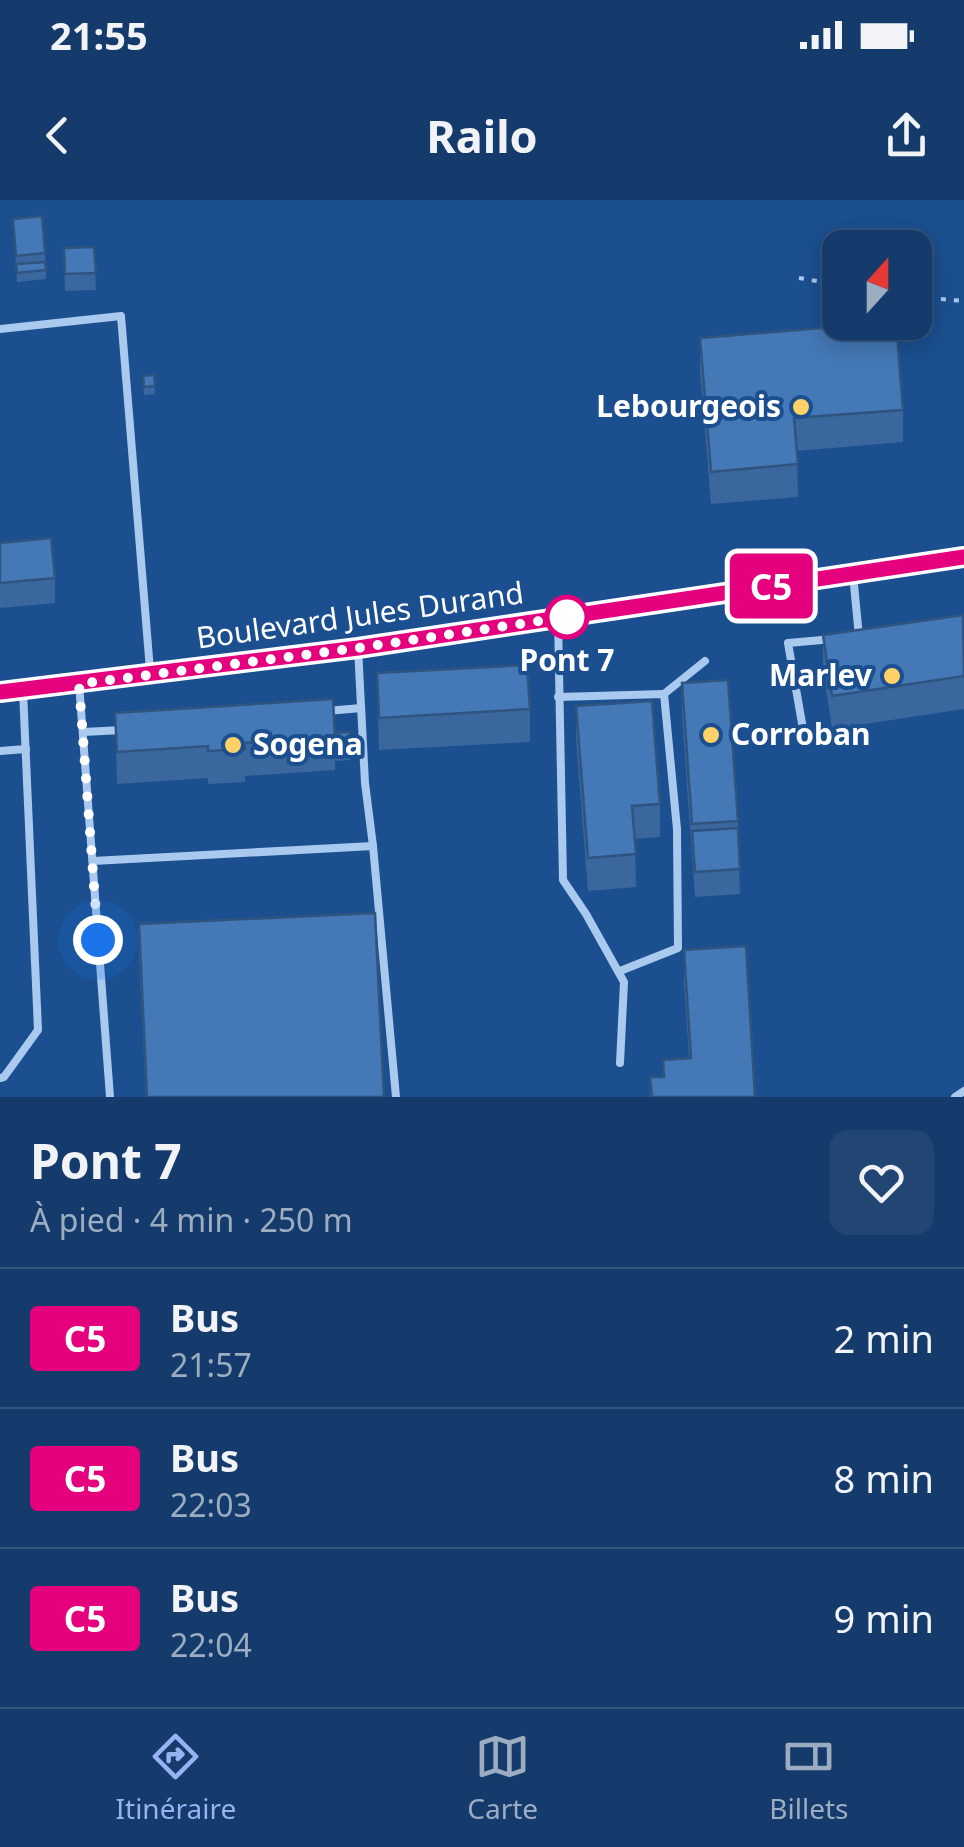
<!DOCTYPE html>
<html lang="fr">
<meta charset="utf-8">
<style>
:root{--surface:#143b6b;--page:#214673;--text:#f1f3f6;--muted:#9dadc1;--line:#33557e;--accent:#95b2f1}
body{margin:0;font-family:"Noto Sans",sans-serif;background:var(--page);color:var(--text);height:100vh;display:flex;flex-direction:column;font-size:38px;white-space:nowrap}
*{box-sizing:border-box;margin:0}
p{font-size:32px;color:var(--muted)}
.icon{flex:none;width:55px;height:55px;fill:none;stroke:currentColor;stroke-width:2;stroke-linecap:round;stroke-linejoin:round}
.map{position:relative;height:897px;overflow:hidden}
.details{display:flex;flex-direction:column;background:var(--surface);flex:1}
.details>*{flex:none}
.badge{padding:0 20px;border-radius:8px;font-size:35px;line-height:65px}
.needle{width:65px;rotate:21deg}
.fabs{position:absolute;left:822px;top:30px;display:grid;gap:20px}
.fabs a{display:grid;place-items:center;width:110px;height:110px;border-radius:20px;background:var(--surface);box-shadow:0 5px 25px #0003,0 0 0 2px var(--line);font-size:50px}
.you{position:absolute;width:50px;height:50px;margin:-25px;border:8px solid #fff;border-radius:50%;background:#1a73e8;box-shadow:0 0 0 15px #1a73e833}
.map>.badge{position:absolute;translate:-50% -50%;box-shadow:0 0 0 5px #fff}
.round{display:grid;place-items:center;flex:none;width:105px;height:105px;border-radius:20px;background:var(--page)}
.overview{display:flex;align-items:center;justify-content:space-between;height:170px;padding:0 30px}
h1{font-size:48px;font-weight:700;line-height:75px}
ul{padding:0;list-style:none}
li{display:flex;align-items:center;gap:30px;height:140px;padding:0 30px;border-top:2px solid var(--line)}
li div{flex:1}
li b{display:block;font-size:38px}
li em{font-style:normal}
li .badge{min-width:110px;font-weight:700;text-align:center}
.status{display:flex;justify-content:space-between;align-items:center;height:70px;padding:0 50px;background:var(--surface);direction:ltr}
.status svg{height:28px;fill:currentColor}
header{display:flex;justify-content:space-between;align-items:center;height:130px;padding:0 30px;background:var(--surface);font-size:45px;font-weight:700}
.tab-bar{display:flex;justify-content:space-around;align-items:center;height:140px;border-top:2px solid var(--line);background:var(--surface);font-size:28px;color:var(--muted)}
.tab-bar a{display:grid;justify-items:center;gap:5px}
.tab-bar .selected{color:var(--accent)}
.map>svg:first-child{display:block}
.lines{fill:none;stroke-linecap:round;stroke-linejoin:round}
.path{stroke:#a9c9ee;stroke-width:4;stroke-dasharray:5 8;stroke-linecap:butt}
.lane{stroke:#a9c9ee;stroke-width:8}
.secondary{stroke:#d6e6fa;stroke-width:20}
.wall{fill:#3a679d}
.building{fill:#4478b7;stroke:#305480;stroke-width:2.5}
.line-casing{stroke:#fff;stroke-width:22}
.line{stroke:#e5007d;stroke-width:15}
.walk{stroke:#fff;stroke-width:10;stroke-dasharray:0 18}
.poi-dot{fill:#ffd166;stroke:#1b4f8f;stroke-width:4}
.stop-dot{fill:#fff;stroke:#e5007d;stroke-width:5}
.labels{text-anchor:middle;stroke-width:8;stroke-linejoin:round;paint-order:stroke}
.poi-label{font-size:30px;font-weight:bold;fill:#fff;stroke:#1b4f8f;text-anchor:end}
.street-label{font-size:30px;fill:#fff;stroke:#1b4f8f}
.stop-label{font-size:30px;font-weight:bold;fill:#fff;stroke:#1b4f8f}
</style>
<div class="status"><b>21:55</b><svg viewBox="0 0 49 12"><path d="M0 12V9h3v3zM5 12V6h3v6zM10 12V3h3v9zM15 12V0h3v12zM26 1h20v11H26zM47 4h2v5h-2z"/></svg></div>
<header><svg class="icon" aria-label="back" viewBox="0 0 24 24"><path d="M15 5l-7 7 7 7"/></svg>Railo<svg class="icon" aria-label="share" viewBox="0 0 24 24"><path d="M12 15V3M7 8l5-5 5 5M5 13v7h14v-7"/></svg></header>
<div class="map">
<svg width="964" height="897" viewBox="0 0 964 897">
<rect width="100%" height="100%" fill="#1b4f8f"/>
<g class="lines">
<g class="path">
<polyline points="799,78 840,85"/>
<polyline points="915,97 964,101"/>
</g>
<g class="lane">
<polyline points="0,129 121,116 150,470"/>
<polyline points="853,374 859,437 857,437"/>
<polyline points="558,418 563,680 586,714 624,782 620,863"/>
<polyline points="79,483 110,897"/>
<polyline points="664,494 705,461"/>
<polyline points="558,497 664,494 677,629 678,748 620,771"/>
<polyline points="327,511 361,508"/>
<polyline points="803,529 788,443 833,439"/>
<polyline points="83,532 123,530"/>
<polyline points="0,551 26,549"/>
<polyline points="373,646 396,897"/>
<polyline points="93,661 373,646 365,583 358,448"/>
<polyline points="0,878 4,877 38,830 23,491"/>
<polyline points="955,897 964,891"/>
</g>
<polyline class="secondary" points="0,492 358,448 964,357"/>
</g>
<g class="wall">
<polygon points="13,19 45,53 46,79 17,82"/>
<polygon points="94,47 96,90 65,91 64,48"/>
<polygon points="700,138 903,210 903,242 797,251 798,297 711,304 700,171"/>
<polygon points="154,175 155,194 144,195 143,176"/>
<polygon points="0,343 55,378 55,403 0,408"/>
<polygon points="964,424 964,509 832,529 823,468 823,435"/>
<polygon points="395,472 530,509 530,542 379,550 377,473"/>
<polygon points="682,483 738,621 740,694 695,697 682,516"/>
<polygon points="576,506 660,604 660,637 635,639 636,687 588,691 576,539"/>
<polygon points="115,513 335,533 351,552 351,560 335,561 335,570 245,576 245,582 208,584 208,578 117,584"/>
<polygon points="139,724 384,897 146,897 139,757"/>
<polygon points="684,750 755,897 650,897 650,877 663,877 663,860 689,858 684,783"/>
</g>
<g class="building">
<polygon points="42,16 45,53 16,56 13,19"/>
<polygon points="94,47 96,73 65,74 64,48"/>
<polygon points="45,62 46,70 17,73 16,64"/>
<polygon points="896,122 903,210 794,218 798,264 711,272 700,138"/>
<polygon points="154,175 155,186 144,187 143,176"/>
<polygon points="51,338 55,378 0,383 0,343"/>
<polygon points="963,415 964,476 832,496 823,435"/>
<polygon points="527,465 530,509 379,518 377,473"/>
<polygon points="728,480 738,621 692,624 682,483"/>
<polygon points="333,499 335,537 244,543 245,549 208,551 208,546 117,552 115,513"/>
<polygon points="652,501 660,604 632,606 636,654 588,658 576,506"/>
<polygon points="350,532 351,552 335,553 335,533"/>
<polygon points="738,628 740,669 695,672 692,631"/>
<polygon points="375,713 384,897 147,897 139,724"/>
<polygon points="746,746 755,897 652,897 650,877 664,877 663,860 691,858 684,750"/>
</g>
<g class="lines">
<g class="line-casing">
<polyline id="line" points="0,492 358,448 964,357"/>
</g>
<use href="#line" class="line"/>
<polyline class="walk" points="98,740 79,484 358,448 567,417"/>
</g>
<g class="poi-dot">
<circle cx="801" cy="207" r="10"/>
<circle cx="892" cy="476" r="10"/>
<circle cx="711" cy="535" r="10"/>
<circle cx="233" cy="545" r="10"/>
</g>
<circle class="stop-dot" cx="567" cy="417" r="20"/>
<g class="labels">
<g class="poi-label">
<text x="781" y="217">Lebourgeois</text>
<text x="872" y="486">Marlev</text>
<text x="731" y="545" text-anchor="start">Corroban</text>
<text x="253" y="555" text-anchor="start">Sogena</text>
</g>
<g class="street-label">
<text transform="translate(360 416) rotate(-8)" y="10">Boulevard Jules Durand</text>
</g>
<g class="stop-label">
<text x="567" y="471">Pont 7</text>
</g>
</g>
</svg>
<div class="fabs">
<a><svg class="needle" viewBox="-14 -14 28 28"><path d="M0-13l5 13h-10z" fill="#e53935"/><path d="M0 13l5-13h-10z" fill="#9dadc1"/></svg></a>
</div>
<div class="you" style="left:98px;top:740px"></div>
<b class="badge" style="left:771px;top:386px;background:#e5007d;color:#fff">C5</b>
</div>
<section class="details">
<div class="overview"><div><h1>Pont 7</h1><p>À pied · 4 min · 250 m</p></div><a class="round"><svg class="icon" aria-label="heart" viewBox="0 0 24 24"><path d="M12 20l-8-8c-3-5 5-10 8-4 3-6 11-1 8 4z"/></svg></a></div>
<ul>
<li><span class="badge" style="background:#e5007d;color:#fff">C5</span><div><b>Bus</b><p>21:57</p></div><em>2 min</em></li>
<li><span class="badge" style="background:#e5007d;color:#fff">C5</span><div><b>Bus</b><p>22:03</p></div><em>8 min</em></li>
<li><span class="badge" style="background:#e5007d;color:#fff">C5</span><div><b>Bus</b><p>22:04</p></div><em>9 min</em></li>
</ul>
</section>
<nav class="tab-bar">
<a class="selected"><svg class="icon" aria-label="directions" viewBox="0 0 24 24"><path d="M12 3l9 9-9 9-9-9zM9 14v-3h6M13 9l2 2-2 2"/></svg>Itinéraire</a>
<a><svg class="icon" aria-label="map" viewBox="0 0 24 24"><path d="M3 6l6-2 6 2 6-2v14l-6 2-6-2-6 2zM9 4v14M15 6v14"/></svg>Carte</a>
<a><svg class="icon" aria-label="tickets" viewBox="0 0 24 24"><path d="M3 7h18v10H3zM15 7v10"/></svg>Billets</a>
</nav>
